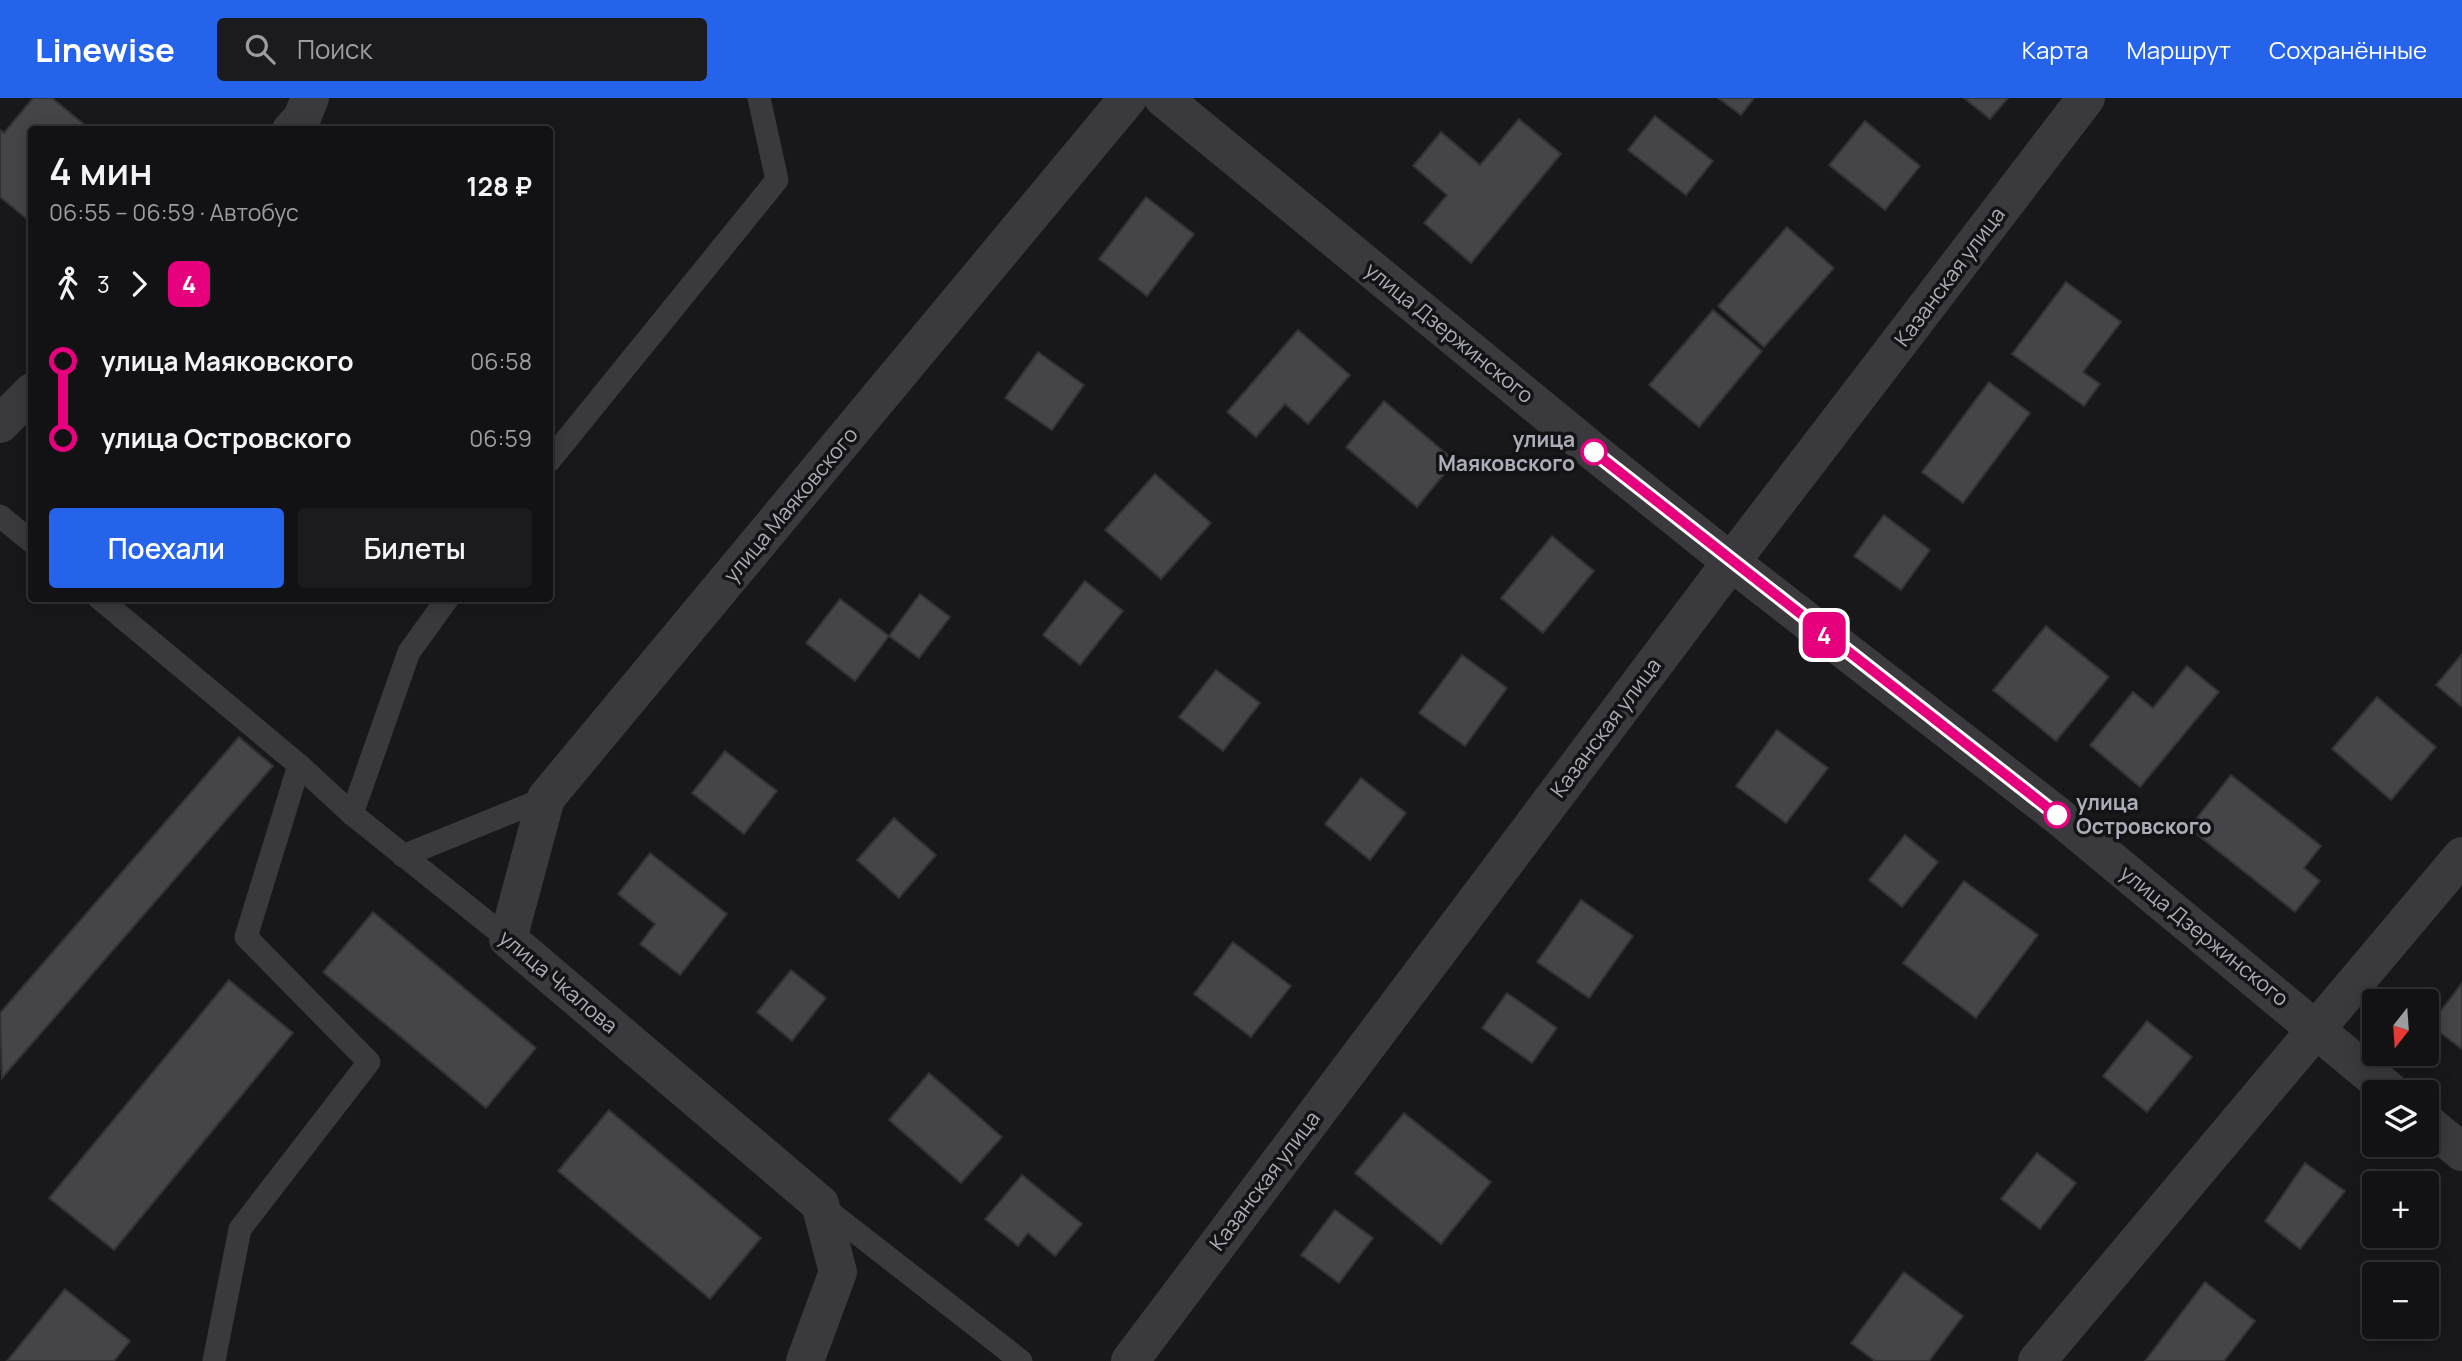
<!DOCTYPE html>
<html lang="ru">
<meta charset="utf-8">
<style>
:root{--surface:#121113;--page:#1b1a1c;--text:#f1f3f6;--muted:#9c9da0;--line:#313133;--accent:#2563eb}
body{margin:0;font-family:Manrope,sans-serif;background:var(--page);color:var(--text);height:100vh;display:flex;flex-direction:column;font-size:26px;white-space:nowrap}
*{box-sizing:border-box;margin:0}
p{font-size:23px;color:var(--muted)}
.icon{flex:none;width:38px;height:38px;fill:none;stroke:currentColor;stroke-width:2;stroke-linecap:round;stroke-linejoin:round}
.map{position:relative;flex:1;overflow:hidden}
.sheet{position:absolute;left:28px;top:28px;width:525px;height:476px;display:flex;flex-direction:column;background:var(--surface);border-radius:7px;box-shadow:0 4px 18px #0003,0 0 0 2px var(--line)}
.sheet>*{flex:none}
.badge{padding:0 14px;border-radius:10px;font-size:24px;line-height:46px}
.needle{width:46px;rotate:197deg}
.buttons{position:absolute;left:2362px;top:891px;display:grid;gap:14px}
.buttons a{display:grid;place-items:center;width:77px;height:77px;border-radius:7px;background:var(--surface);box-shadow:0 4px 18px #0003,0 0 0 2px var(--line);font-size:35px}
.map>.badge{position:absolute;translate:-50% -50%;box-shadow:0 0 0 4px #fff}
.legs{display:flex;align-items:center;gap:10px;height:77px;padding:0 21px;font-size:23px}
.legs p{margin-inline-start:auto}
.summary{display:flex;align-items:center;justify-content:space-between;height:119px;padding:0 21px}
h1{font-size:38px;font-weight:600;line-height:52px}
.cta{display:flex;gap:14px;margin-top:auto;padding:14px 21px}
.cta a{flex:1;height:80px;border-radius:7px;background:var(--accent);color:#fff;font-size:28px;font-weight:600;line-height:80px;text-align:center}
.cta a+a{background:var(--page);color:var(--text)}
ul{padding:0 21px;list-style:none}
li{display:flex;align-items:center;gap:24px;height:77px;font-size:26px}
li i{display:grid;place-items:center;width:10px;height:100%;margin:0 9px;background:currentColor}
li i::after{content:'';width:18px;height:18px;margin:-9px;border:5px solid;border-radius:50%;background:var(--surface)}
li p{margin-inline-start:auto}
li:first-child i{background:linear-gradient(#0000 50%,currentColor 0)}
li:last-child i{background:linear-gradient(currentColor 50%,#0000 0)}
header{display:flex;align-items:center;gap:42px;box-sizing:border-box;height:98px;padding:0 35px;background:var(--accent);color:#fff}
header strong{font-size:33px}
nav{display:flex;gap:38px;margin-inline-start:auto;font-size:24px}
.search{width:490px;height:63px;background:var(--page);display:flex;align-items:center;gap:18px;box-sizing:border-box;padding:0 24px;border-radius:7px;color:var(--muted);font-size:26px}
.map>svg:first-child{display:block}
.building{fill:#454549;stroke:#323235;stroke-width:2}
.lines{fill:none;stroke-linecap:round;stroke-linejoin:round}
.service{stroke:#39393e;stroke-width:23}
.minor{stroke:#39393e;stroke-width:38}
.tertiary{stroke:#39393e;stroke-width:38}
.line-1-casing{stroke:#fff;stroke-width:16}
.line-1{stroke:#e6007e;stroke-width:10}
.stop-1-dot{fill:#fff;stroke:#e6007e;stroke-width:3.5}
.labels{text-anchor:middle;stroke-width:7;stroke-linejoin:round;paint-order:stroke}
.street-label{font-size:21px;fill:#abaeb8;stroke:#131214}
.stop-label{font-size:21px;font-weight:bold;fill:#abaeb8;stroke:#131214;text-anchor:end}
</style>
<header>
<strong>Linewise</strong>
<div class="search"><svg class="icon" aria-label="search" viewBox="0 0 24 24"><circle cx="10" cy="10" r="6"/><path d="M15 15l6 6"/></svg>Поиск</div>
<nav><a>Карта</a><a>Маршрут</a><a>Сохранённые</a></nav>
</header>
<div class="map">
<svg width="2462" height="1263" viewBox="0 0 2462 1263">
<rect width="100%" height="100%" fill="#181719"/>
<g class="building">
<polygon points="33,0 52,0 91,32 32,32 32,118 28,122 0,99 0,32 4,35"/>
<polygon points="1718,0 1754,0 1741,17"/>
<polygon points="1964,0 2008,0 1990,21"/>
<polygon points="1655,18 1713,63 1686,97 1628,52"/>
<polygon points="1519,21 1561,56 1471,165 1424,125 1447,97 1413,68 1441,34 1480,67"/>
<polygon points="1865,23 1920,68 1885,112 1829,67"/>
<polygon points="1146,99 1194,136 1147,198 1099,161"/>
<polygon points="1787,129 1834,170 1764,249 1718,208"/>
<polygon points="2066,184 2121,224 2083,274 2100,286 2084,308 2012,256"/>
<polygon points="1713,212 1762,253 1699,329 1649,287"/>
<polygon points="1298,232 1350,277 1308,326 1285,306 1256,339 1227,314"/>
<polygon points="1038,254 1084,287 1052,332 1005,300"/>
<polygon points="1989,284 2030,315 1963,405 1922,374"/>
<polygon points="1384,303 1455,363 1417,409 1346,349"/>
<polygon points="1155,376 1211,425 1161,481 1105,432"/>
<polygon points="1884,417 1930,452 1901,492 1854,458"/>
<polygon points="1552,438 1594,473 1543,535 1501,500"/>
<polygon points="1085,483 1123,513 1080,567 1043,537"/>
<polygon points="920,496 950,519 919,560 889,538"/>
<polygon points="840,501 889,538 855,583 806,545"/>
<polygon points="2046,528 2109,579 2056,643 1993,592"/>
<polygon points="2462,556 2462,609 2436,587"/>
<polygon points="1462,557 1507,590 1465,648 1419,615"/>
<polygon points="2187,568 2219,594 2140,689 2090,647 2133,594 2153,610"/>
<polygon points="1216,572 1260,605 1223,653 1179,619"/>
<polygon points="2377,599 2436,649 2391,702 2332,651"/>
<polygon points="1777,632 1828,670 1786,725 1736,688"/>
<polygon points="239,639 273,668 2,980 0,915"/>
<polygon points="725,653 777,693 744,736 692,695"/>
<polygon points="2231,677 2321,748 2304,770 2320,783 2295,814 2189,730"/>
<polygon points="1361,680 1406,715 1370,762 1325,726"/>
<polygon points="894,720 936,757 899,800 857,762"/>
<polygon points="1905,737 1938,764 1902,809 1869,782"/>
<polygon points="650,755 727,816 680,877 640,846 655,826 618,796"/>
<polygon points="1964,783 2038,837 1976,920 1903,865"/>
<polygon points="1581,802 1633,838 1589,900 1537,864"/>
<polygon points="373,814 536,950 486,1010 323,874"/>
<polygon points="1233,844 1291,888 1251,939 1194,896"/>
<polygon points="791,872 826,900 792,943 757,914"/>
<polygon points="229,882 293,935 114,1152 49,1100"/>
<polygon points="2462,885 2462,951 2430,927"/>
<polygon points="1507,895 1557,930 1532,965 1482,930"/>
<polygon points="2147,923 2192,959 2147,1014 2103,978"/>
<polygon points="929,975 1002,1039 961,1085 889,1022"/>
<polygon points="609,1012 761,1140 710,1201 558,1073"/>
<polygon points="1404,1015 1491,1084 1441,1146 1355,1075"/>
<polygon points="2037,1055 2076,1085 2040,1131 2001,1101"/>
<polygon points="2305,1065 2345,1093 2300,1151 2265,1123"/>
<polygon points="1022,1077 1082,1126 1055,1158 1028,1135 1018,1148 985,1121"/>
<polygon points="1335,1112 1373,1140 1339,1185 1301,1157"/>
<polygon points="1904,1174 1963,1218 1929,1263 1875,1263 1851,1245"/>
<polygon points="2205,1184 2255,1223 2224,1263 2145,1263"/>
<polygon points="65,1191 130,1243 114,1263 7,1263"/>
</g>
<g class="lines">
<g class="service">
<polyline points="550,362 777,82 759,0"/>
<polyline points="0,418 32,444"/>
<polyline points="99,500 299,667 352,716 508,841"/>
<polyline points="352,716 409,554 448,500"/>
<polyline points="403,758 546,700"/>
<polyline points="822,1108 1021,1263"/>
<polyline points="214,1263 240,1131 369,964 246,839 299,667"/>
</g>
<g class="minor">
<polyline points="291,32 302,20 310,0"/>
<polyline points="0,326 32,294"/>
<polyline points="805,1263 838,1174 820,1106 508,841 546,700 1128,0"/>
<polyline points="1130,1263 1731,464 2086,0"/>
<polyline points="2037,1263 2462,758"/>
</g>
<g class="tertiary">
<polyline points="1163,0 1594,354 1731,464 2057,717 2391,994"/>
<polyline points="2427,1025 2462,1054"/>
</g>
</g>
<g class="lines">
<g class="line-1-casing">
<polyline id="line-1" points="1594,354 2057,717"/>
</g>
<use href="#line-1" class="line-1"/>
</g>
<g class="stop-1-dot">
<circle cx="1594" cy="354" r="12"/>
<circle cx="2057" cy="717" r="12"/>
</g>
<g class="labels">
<g class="street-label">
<text transform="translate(1950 179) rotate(-53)" y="7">Казанская улица</text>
<text transform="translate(1449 235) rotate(39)" y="7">улица Дзержинского</text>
<text transform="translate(791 407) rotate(-50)" y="7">улица Маяковского</text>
<text transform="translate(1606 630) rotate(-53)" y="7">Казанская улица</text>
<text transform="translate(2204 838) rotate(39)" y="7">улица Дзержинского</text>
<text transform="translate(558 884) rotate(40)" y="7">улица Чкалова</text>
<text transform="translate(1265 1083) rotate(-53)" y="7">Казанская улица</text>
</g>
<g class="stop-label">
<text x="1575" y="349">улица<tspan x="1575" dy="24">Маяковского</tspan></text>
<text x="2076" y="712" text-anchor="start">улица<tspan x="2076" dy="24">Островского</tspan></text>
</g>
</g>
</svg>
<div class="buttons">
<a><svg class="needle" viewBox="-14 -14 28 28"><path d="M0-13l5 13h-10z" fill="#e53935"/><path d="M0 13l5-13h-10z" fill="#9c9da0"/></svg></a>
<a><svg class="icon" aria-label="layers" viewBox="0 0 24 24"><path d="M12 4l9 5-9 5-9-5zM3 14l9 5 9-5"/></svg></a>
<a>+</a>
<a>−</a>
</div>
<b class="badge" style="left:1824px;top:537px;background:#e6007e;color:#fff">4</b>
<section class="sheet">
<div class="summary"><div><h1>4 мин</h1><p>06:55 – 06:59 · Автобус</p></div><b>128 ₽</b></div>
<div class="legs"><svg class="icon" aria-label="walk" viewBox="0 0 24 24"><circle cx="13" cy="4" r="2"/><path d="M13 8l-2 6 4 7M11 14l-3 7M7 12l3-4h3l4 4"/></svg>3<svg class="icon" aria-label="forward" viewBox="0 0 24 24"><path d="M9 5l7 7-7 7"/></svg><b class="badge" style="background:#e6007e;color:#fff">4</b></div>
<ul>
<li><i style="color:#e6007e"></i><b>улица Маяковского</b><p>06:58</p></li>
<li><i style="color:#e6007e"></i><b>улица Островского</b><p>06:59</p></li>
</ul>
<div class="cta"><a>Поехали</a><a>Билеты</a></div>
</section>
</div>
